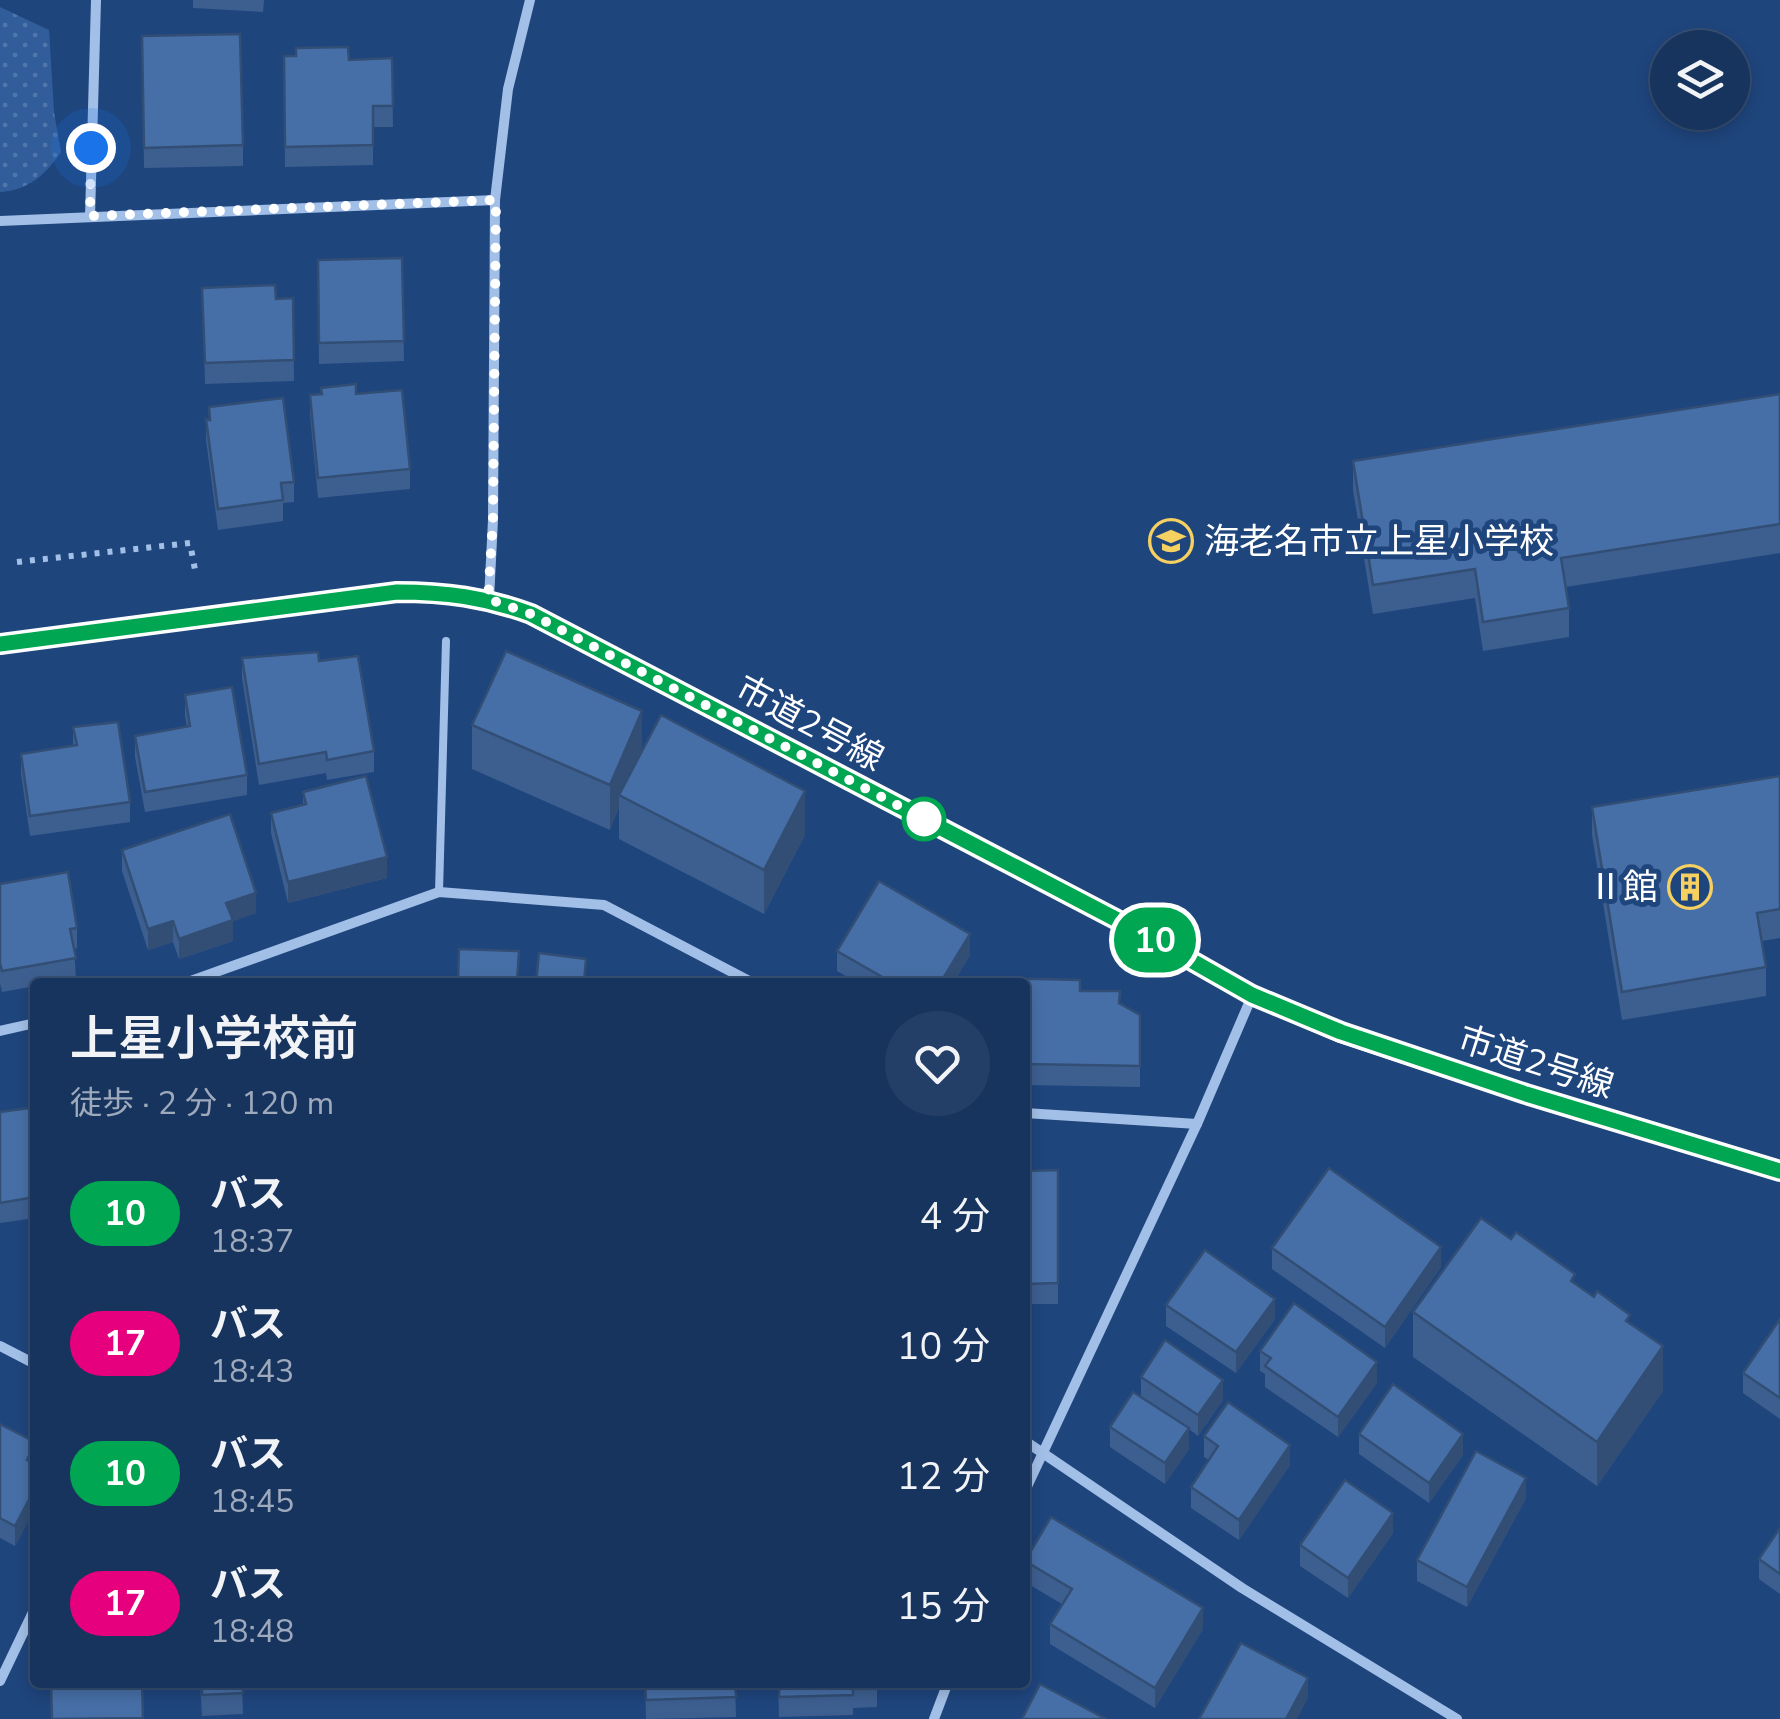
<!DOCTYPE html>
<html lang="ja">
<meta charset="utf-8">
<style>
:root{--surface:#17345e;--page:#243f67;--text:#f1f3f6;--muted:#9eaabc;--line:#364f73}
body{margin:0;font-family:"Nunito Sans","Noto Sans JP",sans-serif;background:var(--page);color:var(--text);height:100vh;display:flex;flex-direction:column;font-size:38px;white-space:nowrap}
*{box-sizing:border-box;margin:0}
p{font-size:32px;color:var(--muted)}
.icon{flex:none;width:55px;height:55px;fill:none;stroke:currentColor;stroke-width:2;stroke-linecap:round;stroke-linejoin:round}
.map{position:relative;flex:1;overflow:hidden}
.sheet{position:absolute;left:30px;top:978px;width:1000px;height:710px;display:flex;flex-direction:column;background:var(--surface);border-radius:10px;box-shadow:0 5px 15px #0003,0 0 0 2px var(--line)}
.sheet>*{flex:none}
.badge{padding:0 20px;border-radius:32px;font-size:35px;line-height:65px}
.tools{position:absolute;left:1650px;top:30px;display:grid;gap:20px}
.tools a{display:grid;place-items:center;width:100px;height:100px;border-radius:50%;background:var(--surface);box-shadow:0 5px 15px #0003,0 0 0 2px var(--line);font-size:50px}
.you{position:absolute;width:50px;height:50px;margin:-25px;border:8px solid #fff;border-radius:50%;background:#1a73e8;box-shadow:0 0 0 15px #1a73e833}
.map>.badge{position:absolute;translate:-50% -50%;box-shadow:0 0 0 5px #fff}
.round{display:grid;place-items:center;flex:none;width:105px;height:105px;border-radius:52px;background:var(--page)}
.summary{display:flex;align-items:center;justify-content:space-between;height:170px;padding:0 40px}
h1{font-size:48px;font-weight:600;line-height:75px}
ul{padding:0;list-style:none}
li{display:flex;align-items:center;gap:30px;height:130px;padding:0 40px}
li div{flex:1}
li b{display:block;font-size:38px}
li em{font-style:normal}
li .badge{min-width:110px;font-weight:700;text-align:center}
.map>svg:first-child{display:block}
.park{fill:url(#park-dots)}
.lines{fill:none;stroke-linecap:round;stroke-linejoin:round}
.path{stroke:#a2bfe7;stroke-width:6;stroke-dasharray:5 8;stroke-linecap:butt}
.lane{stroke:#a2bfe7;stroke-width:8}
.street{stroke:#a2bfe7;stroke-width:10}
.secondary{stroke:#ccddf6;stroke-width:20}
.wall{fill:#3d5f90}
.shaded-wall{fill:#324e75}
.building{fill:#476fa7;stroke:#324e75;stroke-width:2.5}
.line-casing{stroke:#fff;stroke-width:22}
.line{stroke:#00a651;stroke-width:15}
.walk{stroke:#fff;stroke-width:10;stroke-dasharray:0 18}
.stop-dot{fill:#fff;stroke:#00a651;stroke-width:5}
.labels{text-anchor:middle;stroke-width:10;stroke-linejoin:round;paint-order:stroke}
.poi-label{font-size:35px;fill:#fff;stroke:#1f457d;text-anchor:start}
.street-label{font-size:35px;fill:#fff;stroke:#1f457d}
</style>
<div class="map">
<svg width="1780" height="1719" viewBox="0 0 1780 1719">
<defs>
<pattern id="park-dots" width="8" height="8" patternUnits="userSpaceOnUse" patternTransform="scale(2.5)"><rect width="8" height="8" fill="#315e9b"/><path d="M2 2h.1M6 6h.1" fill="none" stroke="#5076aa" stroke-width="1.8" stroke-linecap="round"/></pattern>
</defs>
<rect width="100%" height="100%" fill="#1f457d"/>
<path class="park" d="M0,7L49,30L54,112L61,152C45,175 29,190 0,192Z"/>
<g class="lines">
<polyline class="path" points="17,562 190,543 195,570"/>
<polyline class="lane" points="439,892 446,641"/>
<g class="street">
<polyline points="90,217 96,0"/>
<polyline points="0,221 495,200"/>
<polyline points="489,599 493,520 495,200 508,89 530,0"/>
<polyline points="188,982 439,892 604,905 751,982"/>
<polyline points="0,1031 35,1023"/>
<polyline points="1025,1113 1197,1124"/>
<polyline points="0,1346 35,1364"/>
<polyline points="1025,1441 1242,1588 1457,1719"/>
<polyline points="1025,1491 1197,1124 1252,996"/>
<polyline points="0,1681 35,1608"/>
<polyline points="934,1719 948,1682"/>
</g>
<path class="secondary" d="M0,644L397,592C445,592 485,597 531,614L1150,937L1252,995L1341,1033L1526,1094L1780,1171"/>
</g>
<g class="wall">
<polygon points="193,0 264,0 263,12 193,8"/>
<polygon points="142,36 243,145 243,166 144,168"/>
<polygon points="284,56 349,60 392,58 393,127 373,127 373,165 285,167"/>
<polygon points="402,258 404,361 319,364 318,260"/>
<polygon points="202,288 276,299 293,298 294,381 205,384"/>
<polygon points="321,388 356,394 410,469 410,489 318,498 310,415 310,395 321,394"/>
<polygon points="1780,394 1780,553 1566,587 1569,608 1569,637 1483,651 1475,598 1373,614 1353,490 1353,461"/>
<polygon points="209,407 294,482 294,502 283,503 283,521 218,530 206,440 206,419 209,419"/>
<polygon points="242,658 319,661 374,751 374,772 327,780 326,773 259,785 242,678"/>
<polygon points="185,695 247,775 247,795 145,812 135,757 135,736 187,727 185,716"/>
<polygon points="472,725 642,751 805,835 764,914 619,839 619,807 610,830 472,769"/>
<polygon points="73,727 130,802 130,822 30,836 21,774 21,754 73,746"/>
<polygon points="1780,776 1780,938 1762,941 1766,967 1766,996 1622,1020 1592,835 1592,807"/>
<polygon points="303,792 387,878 288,903 271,833 271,813 303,805"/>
<polygon points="122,850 256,913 233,921 233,941 179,959 173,942 148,950 122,871"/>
<polygon points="0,884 77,928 77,948 74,949 76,979 53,982 35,982 35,986 2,992 0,983"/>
<polygon points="837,951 970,955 954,982 856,982 837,971"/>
<polygon points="1025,982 1080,991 1120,1003 1140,1015 1140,1087 1025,1085"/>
<polygon points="0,1112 35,1142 35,1218 0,1223"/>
<polygon points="1058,1170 1058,1304 1026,1304 1025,1323 1025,1171"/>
<polygon points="1272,1248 1441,1267 1385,1348 1272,1269"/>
<polygon points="1575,1284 1630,1324 1663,1391 1597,1486 1413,1357 1413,1312"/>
<polygon points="1166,1305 1275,1319 1236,1373 1166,1326"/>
<polygon points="1780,1319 1780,1419 1743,1393 1743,1373"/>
<polygon points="1260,1351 1377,1383 1338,1437 1265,1387 1265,1374 1260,1371"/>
<polygon points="1141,1377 1223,1400 1198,1436 1189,1429 1189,1449 1165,1484 1110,1447 1110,1427 1141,1397"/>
<polygon points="0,1424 35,1444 35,1508 15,1546 0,1538"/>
<polygon points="1359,1434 1463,1455 1429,1503 1359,1454"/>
<polygon points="1204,1436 1290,1465 1239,1540 1191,1508 1191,1487 1209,1460 1204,1457"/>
<polygon points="1526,1498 1467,1607 1417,1581 1417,1560"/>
<polygon points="1780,1528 1780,1594 1759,1579 1759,1559"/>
<polygon points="1393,1533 1348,1598 1300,1566 1300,1545"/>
<polygon points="1025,1561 1203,1629 1155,1708 1050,1644 1050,1624 1062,1604 1025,1582"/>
<polygon points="200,1682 242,1682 243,1714 202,1716"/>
<polygon points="645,1682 735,1682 736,1717 646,1719"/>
<polygon points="778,1682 890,1682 890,1689 877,1690 877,1707 853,1708 853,1715 779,1717"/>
</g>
<g class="shaded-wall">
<polygon points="642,711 642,756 619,795 619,807 610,830 610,785"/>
<polygon points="805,791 805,835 764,914 764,870"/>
<polygon points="387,857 387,878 288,903 288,882"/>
<polygon points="256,893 256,913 233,921 233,941 179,959 179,939 226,903"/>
<polygon points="173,921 173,942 148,950 148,929"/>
<polygon points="970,934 970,955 954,982 941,982"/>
<polygon points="1441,1247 1441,1267 1385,1348 1385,1327"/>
<polygon points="1275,1299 1275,1319 1236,1373 1236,1352"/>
<polygon points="1663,1346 1663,1391 1597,1486 1597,1442"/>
<polygon points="1377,1362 1377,1383 1338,1437 1338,1417"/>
<polygon points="1223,1380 1223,1400 1198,1436 1198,1415"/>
<polygon points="1189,1428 1189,1449 1165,1484 1165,1463"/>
<polygon points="1463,1434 1463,1455 1429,1503 1429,1483"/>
<polygon points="35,1444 35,1465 27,1460"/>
<polygon points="1290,1445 1290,1465 1239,1540 1239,1520"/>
<polygon points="1526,1478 1526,1498 1467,1607 1467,1587"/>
<polygon points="35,1488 35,1508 15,1546 15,1526"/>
<polygon points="1393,1513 1393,1533 1348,1598 1348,1578"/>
<polygon points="1203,1608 1203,1629 1155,1708 1155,1688"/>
<polygon points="1308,1678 1308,1698 1297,1719 1286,1719"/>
</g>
<g class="building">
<polygon points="240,34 243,145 144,148 142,36"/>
<polygon points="348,47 349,60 392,58 393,106 373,106 373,145 285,147 284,56 296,56 296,48"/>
<polygon points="402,258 404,341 319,343 318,260"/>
<polygon points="275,285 276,299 293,298 294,360 205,363 202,288"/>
<polygon points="356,384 356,394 402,390 410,469 318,478 310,395 322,394 321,388"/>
<polygon points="1780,394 1780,524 1561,558 1569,608 1483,622 1475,569 1373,585 1353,461"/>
<polygon points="283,398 294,482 281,483 283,500 218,509 206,419 210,420 209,407"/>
<polygon points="506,651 642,711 610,785 472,725"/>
<polygon points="318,652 319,661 358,656 374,751 327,760 326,752 259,764 242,658"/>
<polygon points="232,687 247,775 145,792 135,736 190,726 185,695"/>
<polygon points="661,715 805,791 764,870 619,795"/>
<polygon points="118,722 130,802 30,816 21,754 77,745 73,727"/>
<polygon points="366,776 387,857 288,882 271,813 306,804 303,792"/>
<polygon points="1780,776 1780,909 1757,913 1766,967 1622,992 1592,807"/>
<polygon points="230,814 256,893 226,903 233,920 179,939 173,921 148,929 122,850"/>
<polygon points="68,872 77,928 70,929 76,958 2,971 0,963 0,884"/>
<polygon points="879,881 970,934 941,982 891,982 837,951"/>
<polygon points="459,949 519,951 517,982 467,982 467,981 458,980"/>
<polygon points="539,953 586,959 584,982 536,982"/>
<polygon points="992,978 1080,980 1080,991 1120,991 1119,1003 1140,1015 1140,1066 1025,1064 1025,982 992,982"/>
<polygon points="30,1108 35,1142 35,1197 0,1203 0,1112"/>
<polygon points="1329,1168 1441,1247 1385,1327 1272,1248"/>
<polygon points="1058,1170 1058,1283 1026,1284 1025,1303 1025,1171"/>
<polygon points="1481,1218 1511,1239 1516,1232 1575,1274 1571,1281 1594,1297 1597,1291 1630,1315 1626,1321 1663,1346 1597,1442 1413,1312"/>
<polygon points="32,1227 35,1227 35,1271"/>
<polygon points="1205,1250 1275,1299 1236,1352 1166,1305"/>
<polygon points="1294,1303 1377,1362 1338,1417 1265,1366 1271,1358 1260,1351"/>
<polygon points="1780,1319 1780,1398 1743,1373"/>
<polygon points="1165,1340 1223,1380 1198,1415 1141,1377"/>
<polygon points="1393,1384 1463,1434 1429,1483 1359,1434"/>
<polygon points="1133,1392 1189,1428 1165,1463 1110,1427"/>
<polygon points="1228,1402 1290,1445 1239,1520 1191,1487 1218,1446 1204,1436"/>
<polygon points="0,1424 35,1442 27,1460 35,1464 35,1488 15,1526 0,1518"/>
<polygon points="1476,1451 1526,1478 1467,1587 1417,1560"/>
<polygon points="1345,1480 1393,1513 1348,1578 1300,1545"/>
<polygon points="1051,1517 1203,1608 1155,1688 1050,1624 1072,1589 1025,1561"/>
<polygon points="1780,1528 1780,1574 1759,1559"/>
<polygon points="1241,1643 1308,1678 1286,1719 1199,1719"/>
<polygon points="51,1682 142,1682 143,1718 52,1719"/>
<polygon points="202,1682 242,1682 243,1693 202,1695"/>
<polygon points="645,1682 735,1682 736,1697 646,1700"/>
<polygon points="779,1682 877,1682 877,1687 853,1687 853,1695 779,1697"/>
<polygon points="1040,1684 1106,1719 1022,1719"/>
</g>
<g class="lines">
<g class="line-casing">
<path id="line" d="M0,644L397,592C445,592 485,597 531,614L1150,937L1252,995L1341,1032L1526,1094L1780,1171"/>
</g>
<use href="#line" class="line"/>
<polyline class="walk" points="91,148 90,216 496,200 493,520 488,599 531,614 924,819"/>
</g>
<defs>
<g id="school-ring" transform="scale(2.25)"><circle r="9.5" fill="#1f457d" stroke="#f6d061" stroke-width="1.5"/><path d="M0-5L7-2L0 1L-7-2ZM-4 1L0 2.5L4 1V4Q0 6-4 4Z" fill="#f6d061"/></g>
<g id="building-ring" transform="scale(2.25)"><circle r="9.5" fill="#1f457d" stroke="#f6d061" stroke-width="1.5"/><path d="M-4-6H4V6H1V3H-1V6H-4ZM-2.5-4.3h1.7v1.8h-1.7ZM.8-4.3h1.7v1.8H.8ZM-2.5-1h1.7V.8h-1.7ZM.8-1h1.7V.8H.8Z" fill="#f6d061"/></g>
</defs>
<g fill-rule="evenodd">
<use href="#school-ring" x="1171" y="541"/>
<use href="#building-ring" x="1690" y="887"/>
</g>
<circle class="stop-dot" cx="924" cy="819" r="20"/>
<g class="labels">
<g class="poi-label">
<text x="1204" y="553">海老名市立上星小学校</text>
<text x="1658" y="899" text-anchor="end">Ⅱ館</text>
</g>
<g class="street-label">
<text transform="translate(810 723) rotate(28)" y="12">市道2号線</text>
<text transform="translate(1536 1062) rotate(18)" y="12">市道2号線</text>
</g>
</g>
</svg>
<div class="tools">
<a><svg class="icon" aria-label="layers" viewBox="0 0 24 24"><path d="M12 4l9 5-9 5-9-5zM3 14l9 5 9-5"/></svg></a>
</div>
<div class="you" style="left:91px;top:148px"></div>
<b class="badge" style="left:1155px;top:940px;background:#00a651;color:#fff">10</b>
<section class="sheet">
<div class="summary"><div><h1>上星小学校前</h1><p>徒歩 · 2 分 · 120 m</p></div><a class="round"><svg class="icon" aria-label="heart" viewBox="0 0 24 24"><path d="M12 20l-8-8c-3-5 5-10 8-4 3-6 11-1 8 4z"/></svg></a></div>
<ul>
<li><span class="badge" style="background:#00a651;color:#fff">10</span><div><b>バス</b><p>18:37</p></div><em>4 分</em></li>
<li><span class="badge" style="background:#e6007e;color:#fff">17</span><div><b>バス</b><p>18:43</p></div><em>10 分</em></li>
<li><span class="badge" style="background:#00a651;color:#fff">10</span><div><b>バス</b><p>18:45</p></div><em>12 分</em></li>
<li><span class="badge" style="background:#e6007e;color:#fff">17</span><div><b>バス</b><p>18:48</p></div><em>15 分</em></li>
</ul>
</section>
</div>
